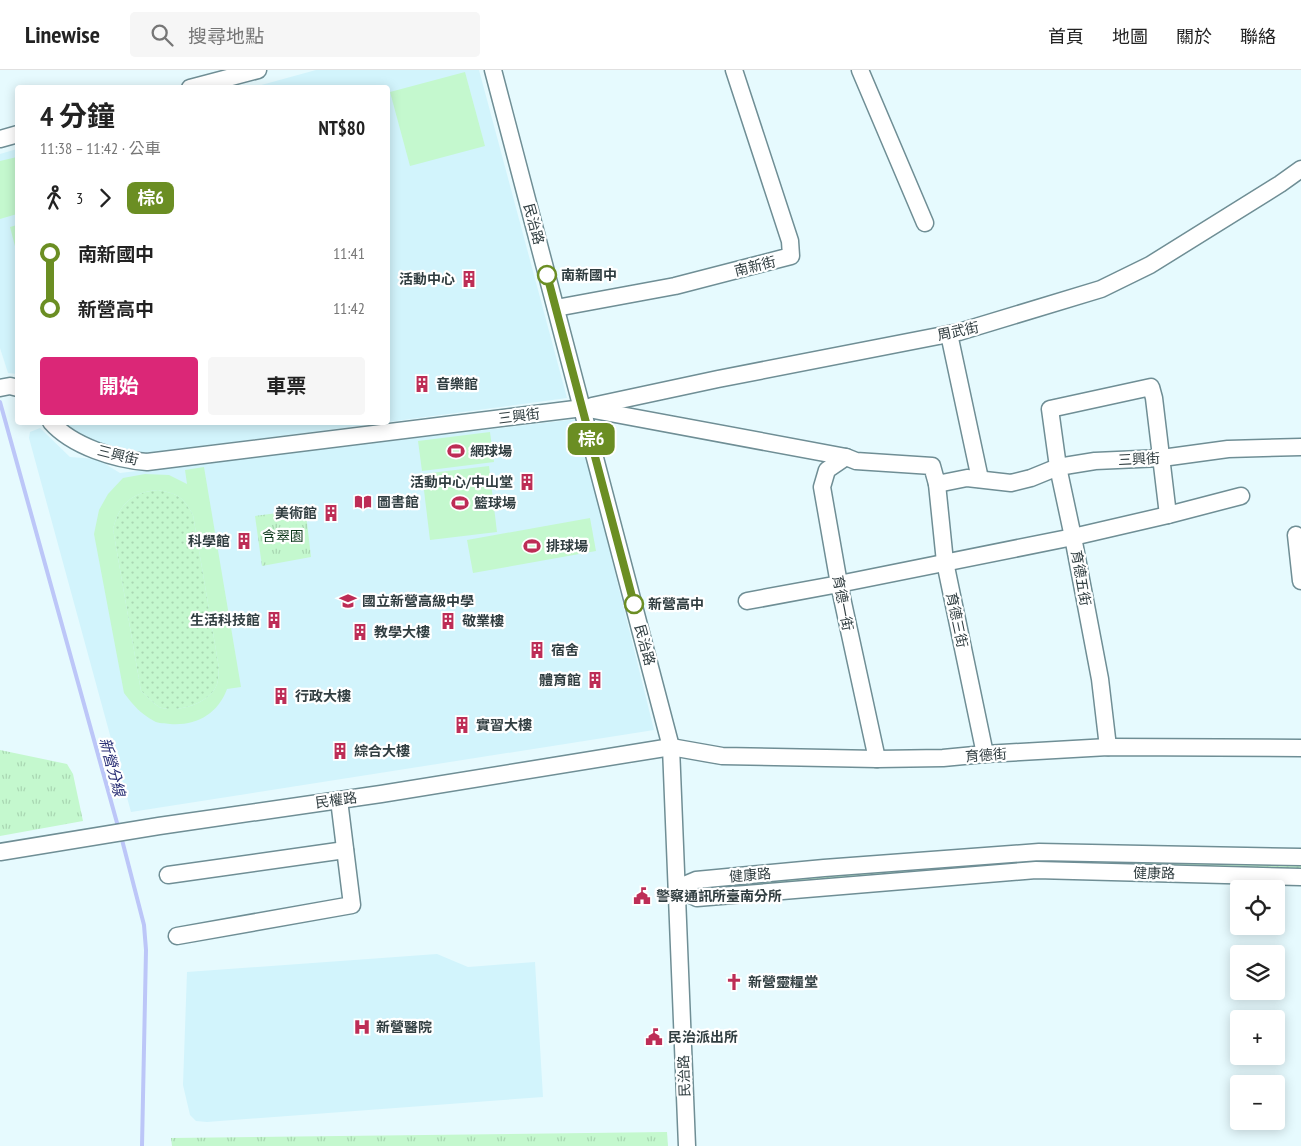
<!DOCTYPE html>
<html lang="zh-TW">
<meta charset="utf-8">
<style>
:root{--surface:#fff;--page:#f6f6f6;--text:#222;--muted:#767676;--line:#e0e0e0;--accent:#db2777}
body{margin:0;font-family:"PT Sans Narrow","Noto Sans TC",sans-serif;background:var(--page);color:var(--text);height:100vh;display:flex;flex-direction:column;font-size:19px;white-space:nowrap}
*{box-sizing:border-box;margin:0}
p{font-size:16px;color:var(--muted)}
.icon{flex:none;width:28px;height:28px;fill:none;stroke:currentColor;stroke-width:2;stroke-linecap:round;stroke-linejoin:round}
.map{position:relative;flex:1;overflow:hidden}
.drawer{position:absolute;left:15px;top:15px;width:375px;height:340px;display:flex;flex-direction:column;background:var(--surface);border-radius:5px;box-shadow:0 2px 12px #0003}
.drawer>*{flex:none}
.badge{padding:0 10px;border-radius:8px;font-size:18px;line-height:32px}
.fabs{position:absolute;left:1230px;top:810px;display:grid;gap:10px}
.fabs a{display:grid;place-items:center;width:55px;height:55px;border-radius:5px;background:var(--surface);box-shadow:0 2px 12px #0003;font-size:25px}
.map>.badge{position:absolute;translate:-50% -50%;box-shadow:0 0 0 2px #fff}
.legs{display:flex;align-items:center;gap:8px;height:55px;padding:0 25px;font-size:16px}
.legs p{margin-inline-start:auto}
.head{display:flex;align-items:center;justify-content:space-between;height:85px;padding:0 25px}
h1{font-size:28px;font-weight:700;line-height:38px}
.cta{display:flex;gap:10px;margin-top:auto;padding:10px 25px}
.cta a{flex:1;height:58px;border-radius:5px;background:var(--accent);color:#fff;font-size:20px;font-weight:700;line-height:58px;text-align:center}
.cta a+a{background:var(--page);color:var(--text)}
ul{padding:0 25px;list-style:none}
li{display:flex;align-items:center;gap:18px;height:55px;font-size:19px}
li i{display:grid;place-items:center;width:8px;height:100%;margin:0 6px;background:currentColor}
li i::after{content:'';width:12px;height:12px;margin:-6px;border:4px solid;border-radius:50%;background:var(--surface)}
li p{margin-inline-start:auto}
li:first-child i{background:linear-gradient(#0000 50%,currentColor 0)}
li:last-child i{background:linear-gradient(currentColor 50%,#0000 0)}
header{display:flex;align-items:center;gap:30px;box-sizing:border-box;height:70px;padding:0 25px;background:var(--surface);border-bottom:1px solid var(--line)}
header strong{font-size:24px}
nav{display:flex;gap:28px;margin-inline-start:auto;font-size:18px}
.search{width:350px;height:45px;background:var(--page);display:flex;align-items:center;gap:12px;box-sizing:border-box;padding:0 18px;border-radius:5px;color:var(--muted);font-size:19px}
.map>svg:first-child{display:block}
.built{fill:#d2f4fc}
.grass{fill:url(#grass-dots)}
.park{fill:url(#park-tufts)}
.garden{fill:#c4f8ce;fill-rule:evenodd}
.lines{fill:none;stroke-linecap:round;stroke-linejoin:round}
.stream{stroke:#bcc6f8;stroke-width:4}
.minor-casing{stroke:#6f8e95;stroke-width:19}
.minor{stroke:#fff;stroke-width:16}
.line-1-casing{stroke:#fff;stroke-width:11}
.line-1{stroke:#6b8e23;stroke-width:8}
.stop-1-dot{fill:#fff;stroke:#6b8e23;stroke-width:2.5}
.labels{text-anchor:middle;stroke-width:4.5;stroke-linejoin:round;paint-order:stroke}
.street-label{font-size:14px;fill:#313e41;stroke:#fff}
.stop-label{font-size:14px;font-weight:bold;fill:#313e41;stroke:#fff;text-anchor:start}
.poi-label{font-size:14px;font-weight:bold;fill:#313e41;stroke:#fff;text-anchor:start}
.park-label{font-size:14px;fill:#0e391c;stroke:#fff}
.water-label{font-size:15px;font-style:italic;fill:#2b3075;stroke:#fff}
</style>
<header>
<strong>Linewise</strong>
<div class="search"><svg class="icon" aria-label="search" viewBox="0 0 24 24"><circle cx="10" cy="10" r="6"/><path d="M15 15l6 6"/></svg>搜尋地點</div>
<nav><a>首頁</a><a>地圖</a><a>關於</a><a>聯絡</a></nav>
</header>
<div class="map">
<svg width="1301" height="1076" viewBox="0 0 1301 1076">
<defs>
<pattern id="grass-dots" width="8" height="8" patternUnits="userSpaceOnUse" patternTransform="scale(1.25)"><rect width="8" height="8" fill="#c4f8ce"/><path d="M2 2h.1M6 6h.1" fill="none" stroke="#a9d6b2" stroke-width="1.8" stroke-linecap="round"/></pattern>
<pattern id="park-tufts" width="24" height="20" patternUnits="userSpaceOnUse" patternTransform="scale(1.25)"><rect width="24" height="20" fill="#c4f8ce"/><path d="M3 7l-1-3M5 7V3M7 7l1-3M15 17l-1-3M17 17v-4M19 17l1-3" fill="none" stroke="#a9d6b2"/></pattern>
</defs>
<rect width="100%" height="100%" fill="#e6fafe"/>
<g class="built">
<polygon points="316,0 479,0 567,328 388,352 388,18 250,18"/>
<polygon points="17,79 17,304 8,303 0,278 0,84"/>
<polygon points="577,349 654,660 131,742 29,368 30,362 40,358 70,387 97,389 120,403"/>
<polygon points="49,353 382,353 130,385 96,375"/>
<polygon points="437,884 468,897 535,892 543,1027 207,1052 196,1051 190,1045 183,1015 187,902"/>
</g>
<g class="grass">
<path d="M158,420C179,424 183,427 193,445L219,598C218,603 219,609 217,614C211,633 177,644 159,637C153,633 147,626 141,621L113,459C119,434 132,422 158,420Z"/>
<polygon points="1038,786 1082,790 1082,795 703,821 702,816"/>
<polygon points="1110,790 1301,795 1301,801 1110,795"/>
</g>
<g class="park">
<polygon points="299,440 306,444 311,487 262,496 255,446"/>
<polygon points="0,680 67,694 73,704 83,751 0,766"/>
<polygon points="667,1062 668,1076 172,1076 171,1068"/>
</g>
<g class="garden">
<polygon points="465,2 485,76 410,96 390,22"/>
<polygon points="17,87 17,144 0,149 0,91"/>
<polygon points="17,155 18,155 17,184 10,157"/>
<polygon points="490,362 494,392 422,401 418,371"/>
<polygon points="489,396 497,462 430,470 422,404"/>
<path d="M204,397L241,617L227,619C218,644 196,656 170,654C165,653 159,654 154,651C141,644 133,635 124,623L94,464L99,440L108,424L123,408L145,404L169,405L187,414L185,400ZM158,420C179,424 183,427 193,445L219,598C218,603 219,609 217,614C211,633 177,644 159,637C153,633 147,626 141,621L113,459C119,434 132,422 158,420Z"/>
<polygon points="590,448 596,481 473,503 467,470"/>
</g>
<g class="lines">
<g class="stream">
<polyline points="0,332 119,760"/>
<polyline points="121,766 144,855 146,880 142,1076"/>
</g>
<g class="minor-casing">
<g id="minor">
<polyline points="493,0 671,677 687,1076"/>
<polyline points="860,0 925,153"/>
<polyline points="190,18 258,0"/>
<polyline points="0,69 18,64"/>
<polyline points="556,238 675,216 791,186 790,171 734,0"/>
<polyline points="949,264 980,409"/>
<polyline points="0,318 10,316 18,318"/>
<polyline points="592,336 718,309 959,262 1101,219 1150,195 1280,114 1301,99"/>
<path d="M51,352C72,376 116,390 147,392L583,338L846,387L856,391L932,396L937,414L967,408L1011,413L1031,408L1058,397L1095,391L1162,388L1228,379L1301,377"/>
<polyline points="846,387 827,400 822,417 839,514 877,689"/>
<polyline points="937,414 945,492 985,684"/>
<polyline points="1296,465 1301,511"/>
<polyline points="747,531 839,514 1073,467 1168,445 1241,426"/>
<polyline points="1108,677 1100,609 1073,467 1058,397 1050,339 1151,317 1154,328 1168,445"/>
<polyline points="0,782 159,756 381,724 671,677 722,686 877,689 943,688 985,684 1108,677 1301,678"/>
<polyline points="168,805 345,780"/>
<polyline points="677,818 697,828 1036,800 1301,807"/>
<polyline points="677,818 696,810 824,798 1039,782 1301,787"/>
<polyline points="177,866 352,835 339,730"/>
</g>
</g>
<use href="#minor" class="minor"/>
</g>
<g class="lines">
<g class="line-1-casing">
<polyline id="line-1" points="547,205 634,534"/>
</g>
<use href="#line-1" class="line-1"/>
</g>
<defs>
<g id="building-bare" transform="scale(1.35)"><path d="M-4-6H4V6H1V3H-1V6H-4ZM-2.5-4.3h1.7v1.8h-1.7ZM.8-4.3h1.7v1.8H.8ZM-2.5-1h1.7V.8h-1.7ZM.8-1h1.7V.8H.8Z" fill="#bd2d56" stroke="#fff" stroke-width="2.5" paint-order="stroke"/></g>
<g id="stadium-bare" transform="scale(1.35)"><path d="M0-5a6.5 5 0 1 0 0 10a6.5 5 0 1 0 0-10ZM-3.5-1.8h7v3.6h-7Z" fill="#bd2d56" stroke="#fff" stroke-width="2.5" paint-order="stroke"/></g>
<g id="library-bare" transform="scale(1.35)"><path d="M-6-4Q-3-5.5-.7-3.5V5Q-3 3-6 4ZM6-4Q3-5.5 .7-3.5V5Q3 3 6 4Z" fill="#bd2d56" stroke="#fff" stroke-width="2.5" paint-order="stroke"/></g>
<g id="school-bare" transform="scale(1.35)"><path d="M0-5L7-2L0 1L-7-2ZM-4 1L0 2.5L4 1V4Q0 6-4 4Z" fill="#bd2d56" stroke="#fff" stroke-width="2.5" paint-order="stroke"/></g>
<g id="civic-bare" transform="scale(1.35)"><path d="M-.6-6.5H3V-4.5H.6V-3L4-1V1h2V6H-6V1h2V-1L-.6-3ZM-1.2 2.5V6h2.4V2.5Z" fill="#bd2d56" stroke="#fff" stroke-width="2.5" paint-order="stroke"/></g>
<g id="church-bare" transform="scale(1.35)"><path d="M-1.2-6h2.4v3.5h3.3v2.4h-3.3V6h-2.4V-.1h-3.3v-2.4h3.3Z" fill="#bd2d56" stroke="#fff" stroke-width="2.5" paint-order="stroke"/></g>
<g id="hospital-bare" transform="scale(1.35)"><path d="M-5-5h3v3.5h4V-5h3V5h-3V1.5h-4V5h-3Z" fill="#bd2d56" stroke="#fff" stroke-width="2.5" paint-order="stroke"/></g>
</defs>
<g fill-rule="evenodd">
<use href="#building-bare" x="469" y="209"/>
<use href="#building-bare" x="422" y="314"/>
<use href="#stadium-bare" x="456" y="381"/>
<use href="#building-bare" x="527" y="412"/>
<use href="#library-bare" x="363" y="432"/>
<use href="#stadium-bare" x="460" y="433"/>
<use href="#building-bare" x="331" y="443"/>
<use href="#building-bare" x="244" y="471"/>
<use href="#stadium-bare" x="532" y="476"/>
<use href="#school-bare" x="348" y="531"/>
<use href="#building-bare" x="274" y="550"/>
<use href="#building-bare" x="448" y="551"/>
<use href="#building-bare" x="360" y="562"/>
<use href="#building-bare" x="537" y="580"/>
<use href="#building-bare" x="595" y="610"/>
<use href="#building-bare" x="281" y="626"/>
<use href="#building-bare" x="462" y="655"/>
<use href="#building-bare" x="340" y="681"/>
<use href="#civic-bare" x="642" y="826"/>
<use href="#church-bare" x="734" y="912"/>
<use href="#hospital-bare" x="362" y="957"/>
<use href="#civic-bare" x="654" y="967"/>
</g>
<g class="stop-1-dot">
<circle cx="547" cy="205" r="9"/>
<circle cx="634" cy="534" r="9"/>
</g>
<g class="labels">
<g class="street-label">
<text transform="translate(534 154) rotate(75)" y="5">民治路</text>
<text transform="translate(755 196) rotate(-14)" y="5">南新街</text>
<text transform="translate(958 261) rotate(-12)" y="5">周武街</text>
<text transform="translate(519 346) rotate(-7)" y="5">三興街</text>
<text transform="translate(118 385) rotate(14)" y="5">三興街</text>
<text transform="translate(1139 389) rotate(-3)" y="5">三興街</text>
<text transform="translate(1081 508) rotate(80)" y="5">育德五街</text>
<text transform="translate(843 533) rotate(79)" y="5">育德一街</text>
<text transform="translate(957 550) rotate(78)" y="5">育德三街</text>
<text transform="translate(645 575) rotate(75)" y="5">民治路</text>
<text transform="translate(986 685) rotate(-4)" y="5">育德街</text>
<text transform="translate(336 730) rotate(-8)" y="5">民權路</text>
<text transform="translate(1154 803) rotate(1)" y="5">健康路</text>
<text transform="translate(750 805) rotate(-5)" y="5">健康路</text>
<text transform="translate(684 1006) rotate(-92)" y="5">民治路</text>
</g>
<g class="stop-label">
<text x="561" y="210">南新國中</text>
<text x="648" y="539">新營高中</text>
</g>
<g class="poi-label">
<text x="455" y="214" text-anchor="end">活動中心</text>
<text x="436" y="319">音樂館</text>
<text x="470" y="386">網球場</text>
<text x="513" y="417" text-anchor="end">活動中心/中山堂</text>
<text x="377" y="437">圖書館</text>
<text x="474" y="438">籃球場</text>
<text x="317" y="448" text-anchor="end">美術館</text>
<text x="230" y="476" text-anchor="end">科學館</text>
<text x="546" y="481">排球場</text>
<text x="362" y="536">國立新營高級中學</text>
<text x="260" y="555" text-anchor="end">生活科技館</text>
<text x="462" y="556">敬業樓</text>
<text x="374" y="567">教學大樓</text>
<text x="551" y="585">宿舍</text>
<text x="581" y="615" text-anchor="end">體育館</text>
<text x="295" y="631">行政大樓</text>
<text x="476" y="660">實習大樓</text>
<text x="354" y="686">綜合大樓</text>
<text x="656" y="831">警察通訊所臺南分所</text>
<text x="748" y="917">新營靈糧堂</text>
<text x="376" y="962">新營醫院</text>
<text x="668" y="972">民治派出所</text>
</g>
<g class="park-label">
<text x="283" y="471">含翠園</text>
</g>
<g class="water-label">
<text transform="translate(112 697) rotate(75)" y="5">新營分線</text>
</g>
</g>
</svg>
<div class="fabs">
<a><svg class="icon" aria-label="locate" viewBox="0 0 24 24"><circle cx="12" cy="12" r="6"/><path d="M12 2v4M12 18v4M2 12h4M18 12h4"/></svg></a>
<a><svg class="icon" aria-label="layers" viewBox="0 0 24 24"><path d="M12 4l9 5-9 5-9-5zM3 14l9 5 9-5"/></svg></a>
<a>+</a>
<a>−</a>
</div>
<b class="badge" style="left:591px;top:369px;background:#6b8e23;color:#fff">棕6</b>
<section class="drawer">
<div class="head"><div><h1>4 分鐘</h1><p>11:38 – 11:42 · 公車</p></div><b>NT$80</b></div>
<div class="legs"><svg class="icon" aria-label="walk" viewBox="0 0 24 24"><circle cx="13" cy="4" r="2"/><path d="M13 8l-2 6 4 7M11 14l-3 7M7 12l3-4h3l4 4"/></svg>3<svg class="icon" aria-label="forward" viewBox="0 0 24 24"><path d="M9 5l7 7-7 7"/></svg><b class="badge" style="background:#6b8e23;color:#fff">棕6</b></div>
<ul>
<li><i style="color:#6b8e23"></i><b>南新國中</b><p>11:41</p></li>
<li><i style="color:#6b8e23"></i><b>新營高中</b><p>11:42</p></li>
</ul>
<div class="cta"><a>開始</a><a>車票</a></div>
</section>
</div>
